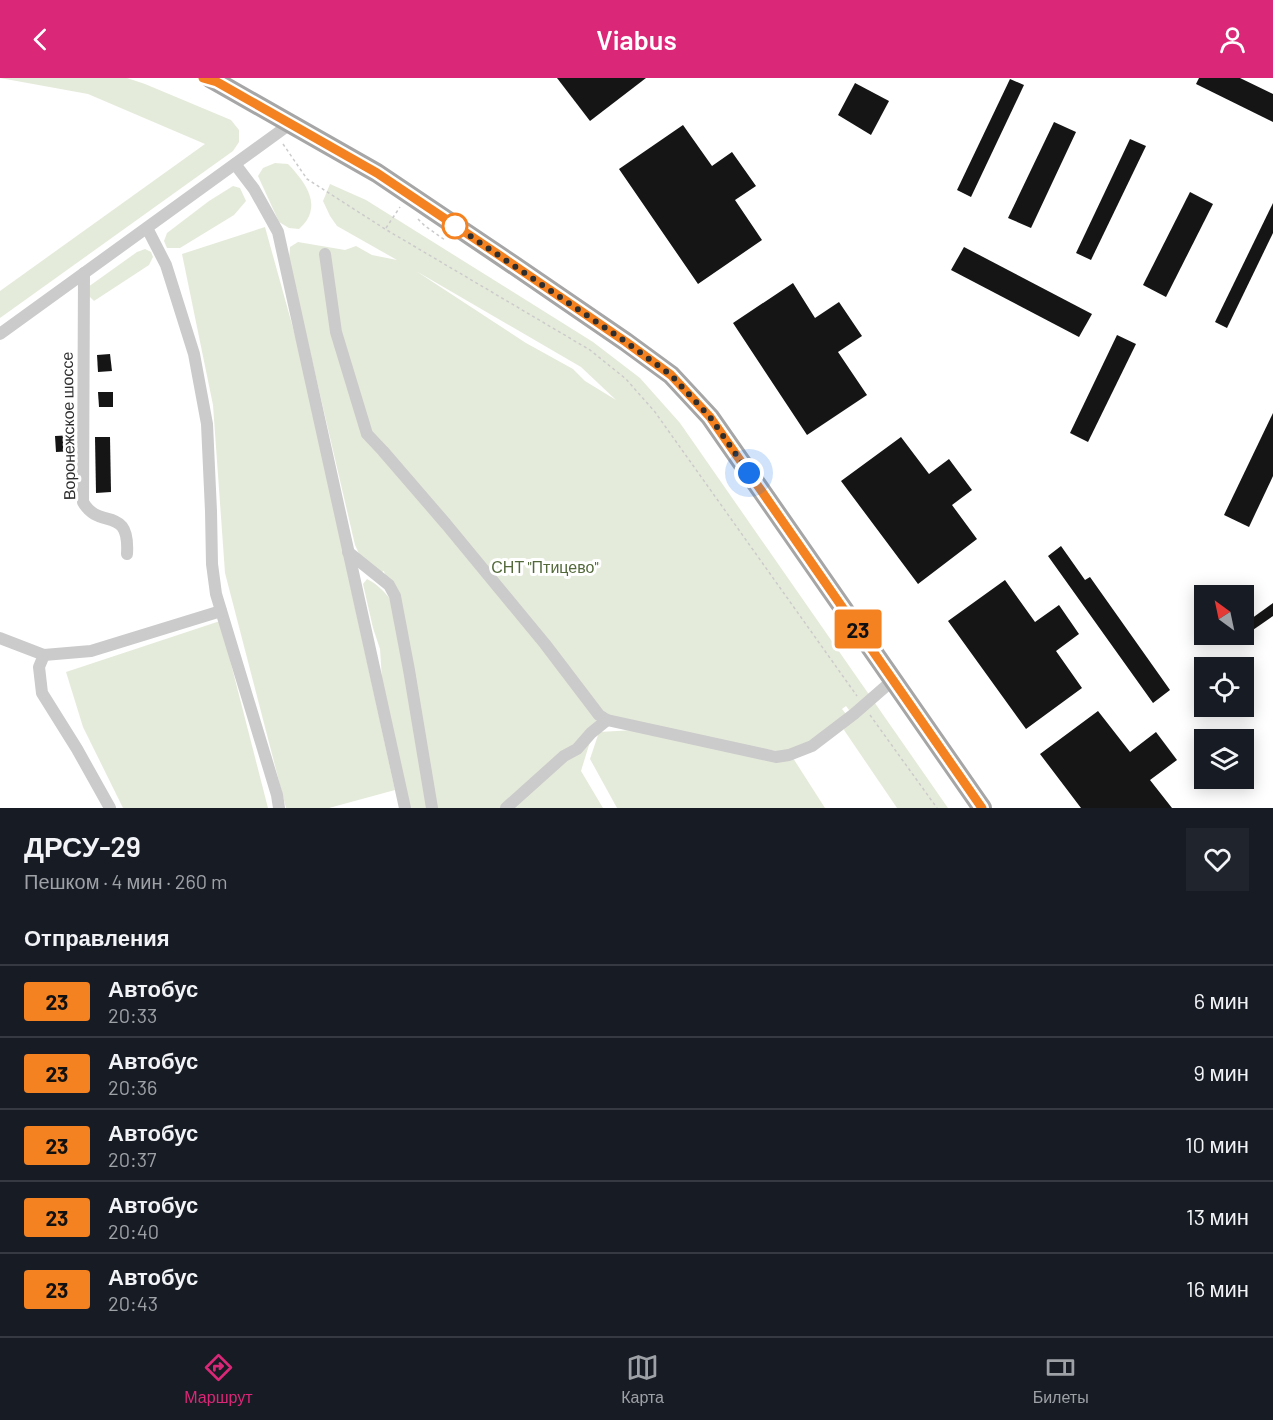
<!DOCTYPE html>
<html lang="ru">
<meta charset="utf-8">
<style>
:root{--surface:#171b24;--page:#20242c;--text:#f1f3f6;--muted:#9ea1a6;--line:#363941;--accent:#db2777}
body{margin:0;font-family:Barlow,sans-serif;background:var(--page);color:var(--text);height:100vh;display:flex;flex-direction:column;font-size:22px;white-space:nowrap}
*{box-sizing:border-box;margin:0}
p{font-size:20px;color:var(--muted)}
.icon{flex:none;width:33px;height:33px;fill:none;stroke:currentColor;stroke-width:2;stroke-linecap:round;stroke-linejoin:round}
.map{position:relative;height:730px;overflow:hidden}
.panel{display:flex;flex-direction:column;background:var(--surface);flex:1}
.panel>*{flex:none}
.badge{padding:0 12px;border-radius:4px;font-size:21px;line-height:39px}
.needle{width:39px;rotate:327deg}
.buttons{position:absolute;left:1194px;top:507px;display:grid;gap:12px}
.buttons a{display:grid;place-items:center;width:60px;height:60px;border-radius:0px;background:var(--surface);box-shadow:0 3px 15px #0003;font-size:30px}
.you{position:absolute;width:30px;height:30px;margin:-15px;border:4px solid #fff;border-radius:50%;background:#1a73e8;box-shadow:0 0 0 9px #1a73e833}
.map>.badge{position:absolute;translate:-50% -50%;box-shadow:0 0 0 3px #fff}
h2{padding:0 24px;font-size:22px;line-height:54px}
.round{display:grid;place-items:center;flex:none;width:63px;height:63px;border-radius:0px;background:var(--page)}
.headline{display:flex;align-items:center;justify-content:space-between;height:102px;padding:0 24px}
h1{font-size:28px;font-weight:600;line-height:45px}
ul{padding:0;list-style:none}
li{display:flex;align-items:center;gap:18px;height:72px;padding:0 24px;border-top:2px solid var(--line)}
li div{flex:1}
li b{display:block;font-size:22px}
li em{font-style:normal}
li .badge{min-width:66px;font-weight:700;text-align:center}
header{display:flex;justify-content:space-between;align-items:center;height:78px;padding:0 24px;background:var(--accent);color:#fff;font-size:27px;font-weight:600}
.tabs{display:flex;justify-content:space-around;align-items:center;height:84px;border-top:2px solid var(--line);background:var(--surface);font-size:16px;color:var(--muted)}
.tabs a{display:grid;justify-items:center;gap:3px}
.tabs .on{color:var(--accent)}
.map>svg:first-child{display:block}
.green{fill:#e5ebdb;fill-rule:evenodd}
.building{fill:#151515}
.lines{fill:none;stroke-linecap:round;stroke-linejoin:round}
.path{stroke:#cbcbcb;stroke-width:1.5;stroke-dasharray:3 3;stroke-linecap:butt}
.street{stroke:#cbcbcb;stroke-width:12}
.primary{stroke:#a6a6a6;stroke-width:20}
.line-casing{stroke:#fff;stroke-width:14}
.line{stroke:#f58220;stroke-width:9}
.walk{stroke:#2e2e2e;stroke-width:6;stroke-dasharray:0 10.8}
.stop-dot{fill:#fff;stroke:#f58220;stroke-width:3}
.labels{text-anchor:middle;stroke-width:6;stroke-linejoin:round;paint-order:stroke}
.street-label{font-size:16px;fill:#2e2e2e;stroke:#fff}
.park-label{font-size:16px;fill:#53693b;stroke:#fff}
</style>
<header><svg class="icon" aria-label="back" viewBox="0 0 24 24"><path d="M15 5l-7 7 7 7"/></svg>Viabus<svg class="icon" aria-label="person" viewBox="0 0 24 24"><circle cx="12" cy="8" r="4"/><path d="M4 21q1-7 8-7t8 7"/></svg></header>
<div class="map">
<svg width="1273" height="730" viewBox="0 0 1273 730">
<rect width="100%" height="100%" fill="#fff"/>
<g class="green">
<polygon points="0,0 127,0 145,6 231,42 239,52 239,64 233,73 0,240 0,213 205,66 88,16"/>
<path d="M275,85L288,86C306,105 324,129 299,151L289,150L279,144L258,98L263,90Z"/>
<path d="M330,106L366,122L593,264L640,300L680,345L948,730H897L844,652L849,632L846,628L842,631L846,636L809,666L787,675L692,657L793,680L825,730H617L590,681L599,654L652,651L598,638L581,693L603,730H408L382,602L380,571L373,550L363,506L367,501C377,506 384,513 390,521L384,493L380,495L361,480L355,467L289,183L290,169L298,164L345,172L356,168L372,177L397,182L337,148L330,138L323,123ZM416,193L581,289L616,322L585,303L573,291L526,265Z"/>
<polygon points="233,108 240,110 246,123 234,137 180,170 167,170 164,163 167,155 209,123"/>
<polygon points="265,149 298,268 395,712 329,730 286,730 225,495 213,327 182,176"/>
<polygon points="145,171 151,174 153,179 149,187 94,223 89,218 88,209 137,174"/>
<polygon points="220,543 268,730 123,730 83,649 66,594"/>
</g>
<g class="building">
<polygon points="557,0 646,0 590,43"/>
<polygon points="1199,0 1240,0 1273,16 1273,44 1196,6"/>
<polygon points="1010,1 1024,7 971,119 957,112"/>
<polygon points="855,5 889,23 871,57 838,37"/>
<polygon points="1054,44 1076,54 1031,150 1008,140"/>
<polygon points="683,47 712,88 732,74 756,108 735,122 762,162 698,206 619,91"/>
<polygon points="1130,61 1146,68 1091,182 1076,175"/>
<polygon points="1190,114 1213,126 1166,219 1143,207"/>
<polygon points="1273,125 1273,155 1227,250 1215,244"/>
<polygon points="964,169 1092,236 1079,259 951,192"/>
<polygon points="793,205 815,240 839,224 862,258 838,274 867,317 807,357 733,245"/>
<polygon points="1117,257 1136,266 1088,364 1070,355"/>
<polygon points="110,276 112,293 98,294 97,277"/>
<polygon points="98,314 113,314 113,329 99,329"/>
<polygon points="1273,335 1273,398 1249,449 1224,437"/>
<polygon points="75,357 75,373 56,374 55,358"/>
<polygon points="95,359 110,359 111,414 96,415"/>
<polygon points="901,359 929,396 949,381 972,412 952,427 977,461 918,506 841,403"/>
<polygon points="1061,468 1085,502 1090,499 1170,612 1153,625 1048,478"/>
<polygon points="1005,502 1035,544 1059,527 1079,556 1056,573 1082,610 1026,651 948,543"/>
<polygon points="1273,525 1273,538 1250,554 1244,546"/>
<polygon points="1098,633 1130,674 1156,654 1177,682 1150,702 1172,730 1081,730 1040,676"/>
</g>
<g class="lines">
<g class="path">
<polyline points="283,66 307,101 385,151 590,272 626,301 655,334 857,618"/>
<polyline points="418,141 425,148 445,162"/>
<polyline points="386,150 400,129"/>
<polyline points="870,637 937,730"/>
</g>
<g class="street">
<polyline points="235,86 254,111 278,154 405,730"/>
<polyline points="147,150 166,187 194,276 207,346 211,433 212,486 216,516 277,717 279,730"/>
<polyline points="325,176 336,254 367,356 383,373 446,446 545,566 599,637 607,642 776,679 789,677 812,668 854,636 893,602"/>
<path d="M84,195L83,424C99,453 130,426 127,476"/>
<polyline points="0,256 290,46"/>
<polyline points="348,474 389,507 395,518 409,592 432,730"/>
<polyline points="0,560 44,577 91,573 221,533"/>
<polyline points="44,577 39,589 42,615 77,671 110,730"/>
<polyline points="506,730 564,678 577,671 591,655 607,642"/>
</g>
<polyline class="primary" points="210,0 377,95 518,190 626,264 671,297 710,339 982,730"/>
</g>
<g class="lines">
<g class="line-casing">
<polyline id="line" points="203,0 217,4 377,95 502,179 626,264 671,297 710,339 982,730"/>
</g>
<use href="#line" class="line"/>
<polyline class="walk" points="455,148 454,147 626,264 671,297 710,339 749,395"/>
</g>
<circle class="stop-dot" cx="455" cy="148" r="12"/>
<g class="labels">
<g class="street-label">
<text transform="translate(68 348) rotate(-91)" y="6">Воронежское шоссе</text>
</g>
<g class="park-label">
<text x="545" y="495">СНТ "Птицево"</text>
</g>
</g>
</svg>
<div class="buttons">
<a><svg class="needle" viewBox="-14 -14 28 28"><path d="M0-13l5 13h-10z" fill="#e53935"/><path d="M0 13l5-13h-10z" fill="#9ea1a6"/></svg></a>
<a><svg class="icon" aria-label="locate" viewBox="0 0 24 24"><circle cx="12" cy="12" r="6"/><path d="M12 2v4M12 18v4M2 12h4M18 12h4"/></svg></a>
<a><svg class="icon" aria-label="layers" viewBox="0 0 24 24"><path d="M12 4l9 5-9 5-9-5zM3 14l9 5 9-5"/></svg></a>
</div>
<div class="you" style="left:749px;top:395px"></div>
<b class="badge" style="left:858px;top:551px;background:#f58220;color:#111">23</b>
</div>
<section class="panel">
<div class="headline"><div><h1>ДРСУ-29</h1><p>Пешком · 4 мин · 260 m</p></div><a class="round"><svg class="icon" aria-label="heart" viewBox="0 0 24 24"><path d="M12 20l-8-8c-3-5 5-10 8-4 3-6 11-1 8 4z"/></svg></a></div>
<h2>Отправления</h2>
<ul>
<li><span class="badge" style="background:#f58220;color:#111">23</span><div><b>Автобус</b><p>20:33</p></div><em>6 мин</em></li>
<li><span class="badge" style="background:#f58220;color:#111">23</span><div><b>Автобус</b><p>20:36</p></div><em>9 мин</em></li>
<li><span class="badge" style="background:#f58220;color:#111">23</span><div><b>Автобус</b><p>20:37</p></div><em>10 мин</em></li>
<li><span class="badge" style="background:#f58220;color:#111">23</span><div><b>Автобус</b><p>20:40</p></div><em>13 мин</em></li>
<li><span class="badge" style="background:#f58220;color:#111">23</span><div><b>Автобус</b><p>20:43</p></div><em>16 мин</em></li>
</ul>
</section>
<nav class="tabs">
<a class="on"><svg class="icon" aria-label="directions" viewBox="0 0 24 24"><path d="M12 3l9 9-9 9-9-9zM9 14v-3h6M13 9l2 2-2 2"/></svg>Маршрут</a>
<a><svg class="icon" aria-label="map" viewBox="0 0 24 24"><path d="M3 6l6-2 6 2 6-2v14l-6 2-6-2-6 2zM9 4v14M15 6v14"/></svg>Карта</a>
<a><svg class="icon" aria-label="tickets" viewBox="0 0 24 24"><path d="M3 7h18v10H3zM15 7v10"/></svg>Билеты</a>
</nav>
